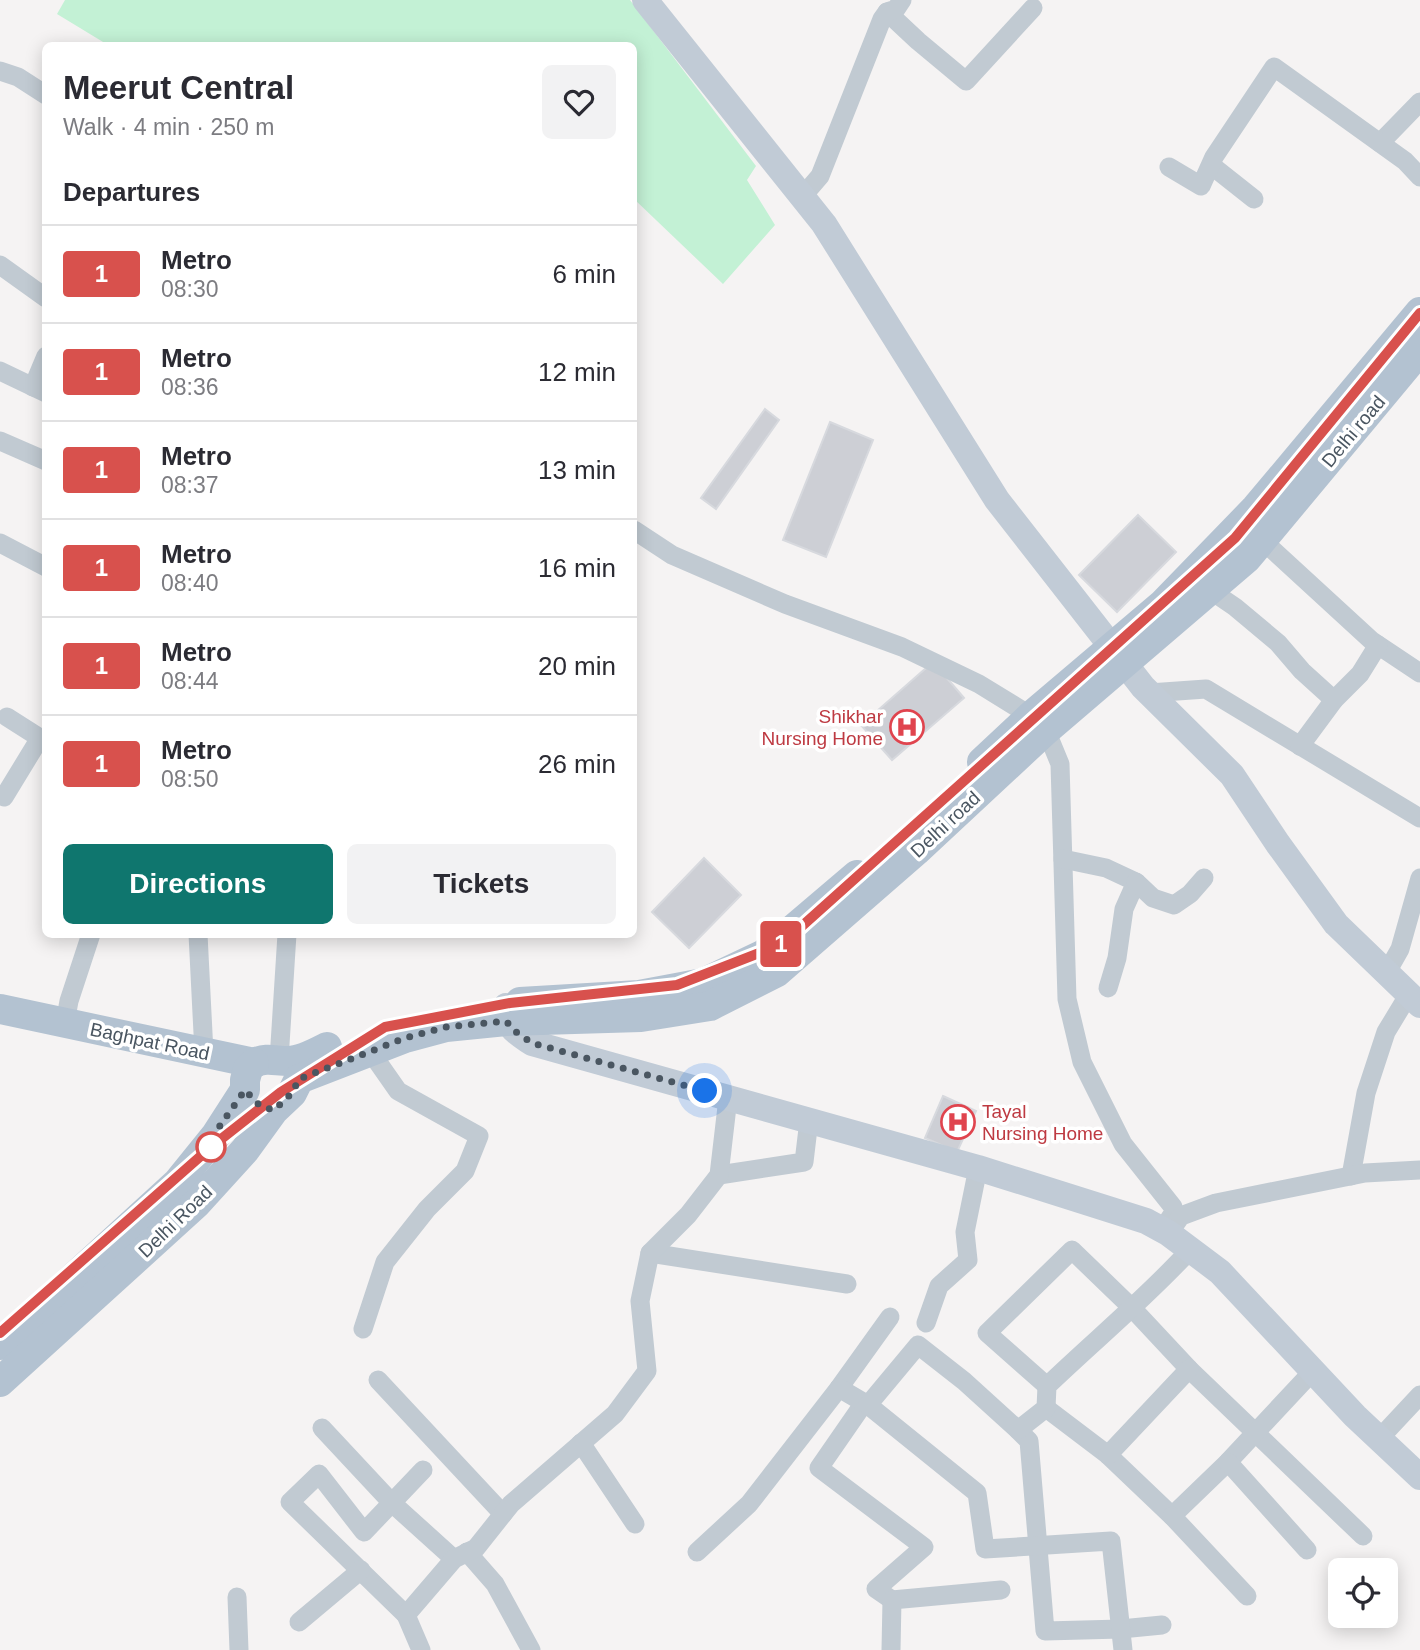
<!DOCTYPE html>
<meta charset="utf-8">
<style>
:root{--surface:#fff;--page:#f2f2f3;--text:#2b2b33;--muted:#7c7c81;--line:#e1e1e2;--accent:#0f766e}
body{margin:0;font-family:Arial,sans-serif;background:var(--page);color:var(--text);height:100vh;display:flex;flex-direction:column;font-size:26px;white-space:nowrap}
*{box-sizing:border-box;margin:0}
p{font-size:23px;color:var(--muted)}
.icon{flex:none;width:38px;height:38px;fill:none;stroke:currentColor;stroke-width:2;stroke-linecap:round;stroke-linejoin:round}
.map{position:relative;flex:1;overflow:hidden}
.sheet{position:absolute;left:42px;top:42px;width:595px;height:896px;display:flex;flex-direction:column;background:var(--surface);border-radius:10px;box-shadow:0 4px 18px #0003}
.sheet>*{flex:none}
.badge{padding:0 14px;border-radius:5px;font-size:24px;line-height:46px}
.fabs{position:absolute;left:1328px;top:1558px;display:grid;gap:14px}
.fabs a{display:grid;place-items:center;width:70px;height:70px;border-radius:10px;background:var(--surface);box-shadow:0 4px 18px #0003;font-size:35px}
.you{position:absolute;width:35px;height:35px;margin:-18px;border:5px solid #fff;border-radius:50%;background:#1a73e8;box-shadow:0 0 0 10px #1a73e833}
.map>.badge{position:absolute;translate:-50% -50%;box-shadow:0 0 0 4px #fff}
h2{padding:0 21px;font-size:26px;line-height:63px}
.round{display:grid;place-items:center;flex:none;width:74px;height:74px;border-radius:10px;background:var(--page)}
.overview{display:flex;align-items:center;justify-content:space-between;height:119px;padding:0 21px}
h1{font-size:33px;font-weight:700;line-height:52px}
.primary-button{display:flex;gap:14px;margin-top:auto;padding:14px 21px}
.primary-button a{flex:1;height:80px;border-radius:10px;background:var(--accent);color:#fff;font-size:28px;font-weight:700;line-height:80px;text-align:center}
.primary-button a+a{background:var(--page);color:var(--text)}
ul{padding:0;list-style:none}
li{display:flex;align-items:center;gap:21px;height:98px;padding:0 21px;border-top:2px solid var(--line)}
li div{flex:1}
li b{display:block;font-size:26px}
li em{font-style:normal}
li .badge{min-width:77px;font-weight:700;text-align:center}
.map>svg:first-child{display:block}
.green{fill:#c3f1d5}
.building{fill:#cdcfd5;stroke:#d7d9de;stroke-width:2}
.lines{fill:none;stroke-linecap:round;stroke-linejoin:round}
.street{stroke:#c1cad2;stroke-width:19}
.secondary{stroke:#c1cbd6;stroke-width:26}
.primary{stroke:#b3c2d1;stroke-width:30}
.line-casing{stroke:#fff;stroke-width:16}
.line{stroke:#d8514d;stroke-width:10}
.walk{stroke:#4a5661;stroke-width:7;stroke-dasharray:0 12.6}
.stop-dot{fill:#fff;stroke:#d8514d;stroke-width:3.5}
.labels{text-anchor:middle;stroke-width:7;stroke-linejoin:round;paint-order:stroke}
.street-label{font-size:19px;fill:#4a5661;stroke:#fff}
.health-label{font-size:19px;fill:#be3a42;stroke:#fff;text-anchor:end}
</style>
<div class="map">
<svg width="1420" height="1650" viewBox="0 0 1420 1650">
<rect width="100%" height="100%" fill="#f5f3f3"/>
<polygon class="green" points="65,0 630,0 756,166 747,180 775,225 723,284 634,199 634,46 176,46 171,44 170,46 108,45 57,14"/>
<g class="building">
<polygon points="765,409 779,420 716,509 701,498"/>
<polygon points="830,422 873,440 826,557 783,540"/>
<polygon points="1138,515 1176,552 1117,612 1079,575"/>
<polygon points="933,662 964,698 892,760 861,725"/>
<polygon points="704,858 741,895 689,948 652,912"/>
<polygon points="943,1096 976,1111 957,1152 925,1138"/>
</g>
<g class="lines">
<g class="street">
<polyline points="887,12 918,41 966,81 1033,8"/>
<polyline points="0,71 18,77 46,95"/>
<polyline points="1380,143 1420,102"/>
<polyline points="1211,165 1254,199"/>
<polyline points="1169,167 1201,186 1214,157 1274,67 1405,161 1420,177"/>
<polyline points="802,197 820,176 882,19 887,12 896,9 902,0"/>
<polyline points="0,265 46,298"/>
<polyline points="0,371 46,393"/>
<polyline points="33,387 46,356"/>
<polyline points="0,441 46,461"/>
<polyline points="634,530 672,555 785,604 902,647 979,684 1031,716 1046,730 1060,764 1067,999 1082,1062 1123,1144 1173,1207 1174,1212 1162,1230"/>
<polyline points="1262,540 1372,641 1420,673"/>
<polyline points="0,543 46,567"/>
<polyline points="1210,590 1235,607 1278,643 1302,671 1334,700"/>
<polyline points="1149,693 1206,689 1420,818"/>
<polyline points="1300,746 1334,700 1360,674 1378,645"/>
<polyline points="0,795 4,797 40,738 7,717"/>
<polyline points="1063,859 1106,868 1136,882 1124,909 1117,958 1108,988"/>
<polyline points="1136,882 1153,898 1174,905 1190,894 1204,878"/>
<polyline points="198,934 204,1053"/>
<polyline points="1387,972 1400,949 1420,878"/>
<polyline points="65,1023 69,1001 91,934"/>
<polyline points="279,1060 287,934"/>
<polyline points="719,1175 804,1162 809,1120"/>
<polyline points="1351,1176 1366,1093 1386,1032 1409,994"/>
<polyline points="1171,1230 1181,1216 1216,1203 1365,1173 1420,1170"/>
<polyline points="650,1253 847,1284"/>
<polyline points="926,1323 939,1286 968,1260 965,1232 978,1168"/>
<polyline points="363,1329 385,1262 427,1209 465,1171 479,1136 398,1091 370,1051"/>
<polyline points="378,1380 503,1514"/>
<polyline points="1047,1386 987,1333 1072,1250 1132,1308 1189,1369 1363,1536"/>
<polyline points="839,1388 890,1317"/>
<polyline points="864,1403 819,1468 924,1547 876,1589 892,1600"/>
<polyline points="1046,1408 1108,1455 1172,1516 1228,1462 1313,1371"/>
<polyline points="322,1428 392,1503 454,1559"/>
<polyline points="1018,1430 1029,1441 1045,1631 1121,1629 1162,1625"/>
<polyline points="1378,1440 1420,1395"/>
<polyline points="581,1443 635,1524"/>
<polyline points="1108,1455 1189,1369"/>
<polyline points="1228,1462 1307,1550"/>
<polyline points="1172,1516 1247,1596"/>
<polyline points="467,1552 495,1584 531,1650"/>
<polyline points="697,1552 749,1504 839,1388 868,1405"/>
<polyline points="237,1597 239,1650"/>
<polyline points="406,1615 290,1502 319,1474 364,1532 423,1470"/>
<polyline points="299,1622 361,1570"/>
<polyline points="421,1650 406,1615 454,1559 476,1548 511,1504 615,1414 647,1371 640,1301 650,1253 688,1215 719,1175 728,1098"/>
<polyline points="891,1650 892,1600 1001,1590"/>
<path d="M1123,1650L1111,1541L985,1549L977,1493L868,1405L918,1345L964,1381L1018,1430L1046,1408L1047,1386C1095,1340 1146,1298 1190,1250"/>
</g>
<g class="secondary">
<polyline points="645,0 824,224 997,500 1143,687 1232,775 1278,844 1336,924 1420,1005"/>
<path d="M506,1006C507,1028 514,1031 532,1043L978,1168L1146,1221L1168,1233L1220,1272L1355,1416L1420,1477"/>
</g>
<g class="primary">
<polyline points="982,762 1031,716 1163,604 1256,508 1420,312"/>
<polyline points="520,1002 639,995 703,983 764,954 857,875"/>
<path d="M0,1009L254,1063C267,1057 275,1061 288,1061C301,1061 315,1053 327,1047"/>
<polyline points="0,1345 178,1182 216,1135 245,1090 245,1080 248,1069 254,1063"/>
<polyline points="0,1382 196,1204 245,1150 274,1110 292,1093 299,1079 405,1038 446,1027 506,1021 641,1017 710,1006 777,972 916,851 1046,730 1247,558 1420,350"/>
</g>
</g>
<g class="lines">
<g class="line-casing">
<polyline id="line" points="0,1333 211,1147 281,1092 385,1027 510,1003 677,985 782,944 1235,538 1420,313"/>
</g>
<use href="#line" class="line"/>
<polyline class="walk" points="211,1147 203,1150 245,1090 260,1106 274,1110 292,1093 299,1079 405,1038 446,1027 506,1021 516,1032 532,1043 705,1091"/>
</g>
<defs>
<g id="hospital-ring" transform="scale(1.75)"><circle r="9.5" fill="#fff" stroke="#e0444e" stroke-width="1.5"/><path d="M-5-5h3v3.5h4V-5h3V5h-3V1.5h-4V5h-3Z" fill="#e0444e"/></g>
</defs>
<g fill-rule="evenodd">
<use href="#hospital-ring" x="907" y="727"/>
<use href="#hospital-ring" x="958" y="1122"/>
</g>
<circle class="stop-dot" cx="211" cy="1147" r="14"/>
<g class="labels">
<g class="street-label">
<text transform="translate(1353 431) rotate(-50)" y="7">Delhi road</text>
<text transform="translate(945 824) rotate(-43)" y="7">Delhi road</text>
<text transform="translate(150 1041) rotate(12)" y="7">Baghpat Road</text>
<text transform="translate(175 1221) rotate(-44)" y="7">Delhi Road</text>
</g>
<g class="health-label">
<text x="883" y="723">Shikhar<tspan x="883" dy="22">Nursing Home</tspan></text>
<text x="982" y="1118" text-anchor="start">Tayal<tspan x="982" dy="22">Nursing Home</tspan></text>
</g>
</g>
</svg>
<div class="fabs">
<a><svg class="icon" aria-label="locate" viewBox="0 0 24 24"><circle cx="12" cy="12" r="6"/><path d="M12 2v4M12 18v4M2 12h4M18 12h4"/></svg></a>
</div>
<div class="you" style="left:705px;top:1091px"></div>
<b class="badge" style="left:781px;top:944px;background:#d8514d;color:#fff">1</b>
<section class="sheet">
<div class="overview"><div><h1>Meerut Central</h1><p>Walk · 4 min · 250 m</p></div><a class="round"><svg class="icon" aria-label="heart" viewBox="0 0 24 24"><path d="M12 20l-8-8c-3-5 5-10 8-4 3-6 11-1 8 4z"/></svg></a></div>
<h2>Departures</h2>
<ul>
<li><span class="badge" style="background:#d8514d;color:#fff">1</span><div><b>Metro</b><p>08:30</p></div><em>6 min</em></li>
<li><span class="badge" style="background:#d8514d;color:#fff">1</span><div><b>Metro</b><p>08:36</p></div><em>12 min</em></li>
<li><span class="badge" style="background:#d8514d;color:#fff">1</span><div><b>Metro</b><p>08:37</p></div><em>13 min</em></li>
<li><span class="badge" style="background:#d8514d;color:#fff">1</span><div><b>Metro</b><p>08:40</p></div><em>16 min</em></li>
<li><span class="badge" style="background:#d8514d;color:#fff">1</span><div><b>Metro</b><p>08:44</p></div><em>20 min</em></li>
<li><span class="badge" style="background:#d8514d;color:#fff">1</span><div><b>Metro</b><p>08:50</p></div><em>26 min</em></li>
</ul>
<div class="primary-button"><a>Directions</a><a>Tickets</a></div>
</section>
</div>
